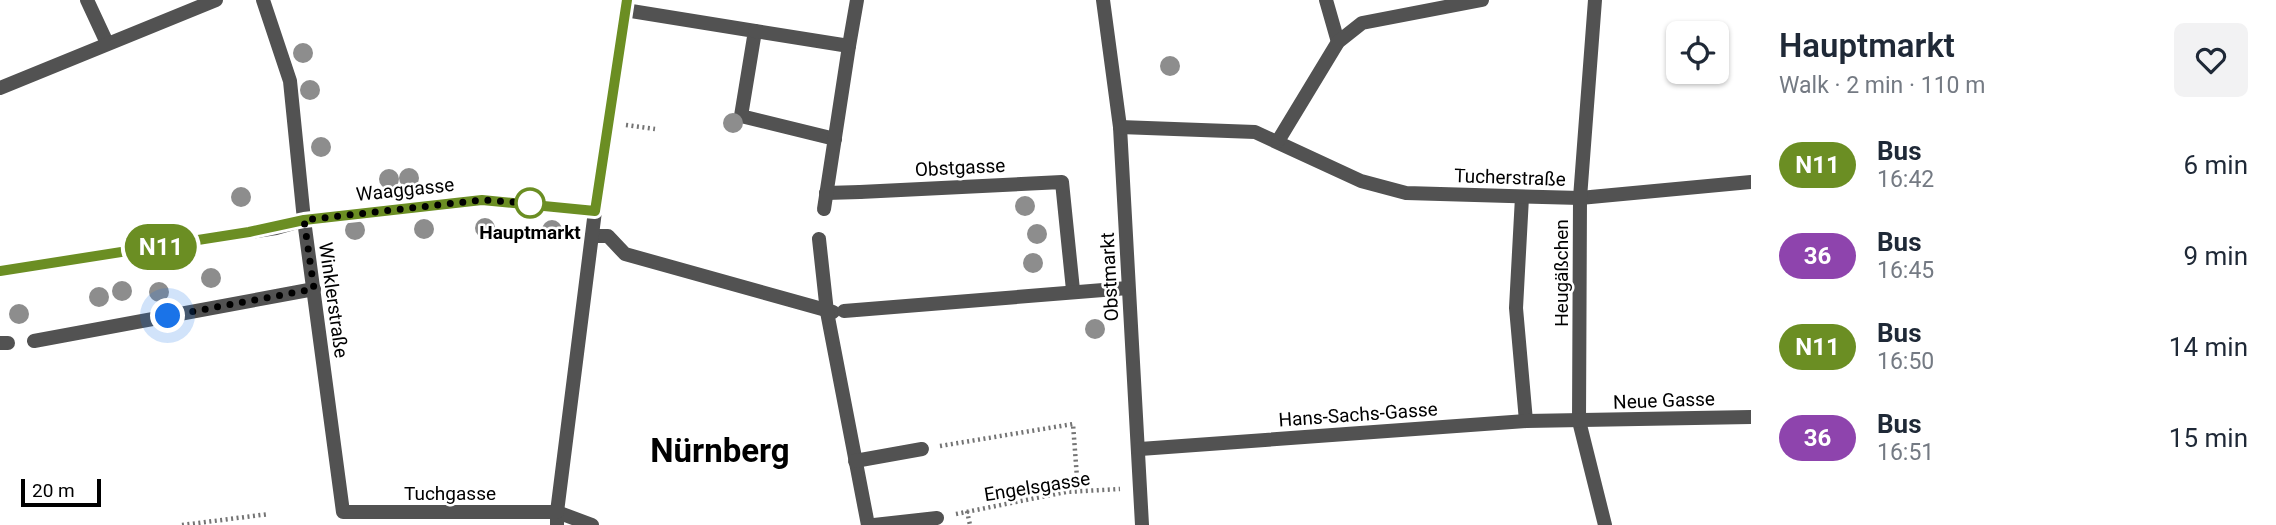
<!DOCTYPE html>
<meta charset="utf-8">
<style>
:root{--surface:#fff;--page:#f2f2f3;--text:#1f2937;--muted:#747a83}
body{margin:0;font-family:Roboto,sans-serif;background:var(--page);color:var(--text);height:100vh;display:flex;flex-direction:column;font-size:26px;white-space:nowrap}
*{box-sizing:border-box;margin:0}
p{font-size:23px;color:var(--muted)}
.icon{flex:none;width:38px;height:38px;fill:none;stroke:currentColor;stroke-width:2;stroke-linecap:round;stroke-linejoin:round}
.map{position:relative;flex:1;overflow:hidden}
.details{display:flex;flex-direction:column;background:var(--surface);width:525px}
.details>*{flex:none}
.badge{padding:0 14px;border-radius:23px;font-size:24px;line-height:46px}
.fabs{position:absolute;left:1666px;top:21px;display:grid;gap:14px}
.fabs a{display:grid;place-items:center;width:63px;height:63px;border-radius:10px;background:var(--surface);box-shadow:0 2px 5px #0004;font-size:35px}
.scale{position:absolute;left:21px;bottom:18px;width:80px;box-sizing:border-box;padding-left:7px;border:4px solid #000;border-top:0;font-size:19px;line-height:24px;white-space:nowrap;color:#000;-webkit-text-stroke:5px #fff;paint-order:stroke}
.you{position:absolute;width:35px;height:35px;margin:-18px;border:5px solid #fff;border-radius:50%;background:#1a73e8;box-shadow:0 0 0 10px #1a73e833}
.map>.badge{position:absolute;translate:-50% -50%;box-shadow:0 0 0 4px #fff}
.round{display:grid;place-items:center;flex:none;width:74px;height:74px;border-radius:10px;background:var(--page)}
.head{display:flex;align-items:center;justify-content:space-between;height:119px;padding:0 28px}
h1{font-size:33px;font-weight:600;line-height:52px}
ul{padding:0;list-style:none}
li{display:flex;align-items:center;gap:21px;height:91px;padding:0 28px}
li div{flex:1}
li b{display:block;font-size:26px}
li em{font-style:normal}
li .badge{min-width:77px;font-weight:700;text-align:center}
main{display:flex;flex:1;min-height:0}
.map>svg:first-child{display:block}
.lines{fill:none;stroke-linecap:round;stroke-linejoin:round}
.path{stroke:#747474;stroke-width:4.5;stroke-dasharray:2 3.5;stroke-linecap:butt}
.service{stroke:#525252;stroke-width:14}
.pedestrian{stroke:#525252;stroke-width:14}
.minor{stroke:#525252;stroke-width:14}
.tree{fill:#8d8d8d}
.line-casing{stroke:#fff;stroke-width:16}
.line{stroke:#6b8e23;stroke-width:10}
.walk{stroke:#000;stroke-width:7;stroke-dasharray:0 12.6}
.stop-dot{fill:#fff;stroke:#6b8e23;stroke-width:3.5}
.labels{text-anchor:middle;stroke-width:5;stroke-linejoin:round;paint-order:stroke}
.street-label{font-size:19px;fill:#000;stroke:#fff}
.stop-label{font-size:19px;font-weight:bold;fill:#000;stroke:#fff}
.town-label{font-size:33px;font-weight:bold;fill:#000;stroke:#fff}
</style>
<main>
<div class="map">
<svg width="1751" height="525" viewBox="0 0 1751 525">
<rect width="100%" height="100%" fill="#fff"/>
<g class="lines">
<g class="path">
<polyline points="626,125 655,129"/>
<polyline points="940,446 1073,424 1078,491"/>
<polyline points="967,511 970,525"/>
<polyline points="956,514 1066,492 1120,489"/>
<polyline points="182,525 269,514"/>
</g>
<g class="service">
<polyline points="87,0 107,43"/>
<polyline points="1522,197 1516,308 1526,421"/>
<polyline points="0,343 8,343"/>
</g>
<g class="pedestrian">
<polyline points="625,10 755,31 741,116 835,139"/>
<polyline points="826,193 860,192"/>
<polyline points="824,209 849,46"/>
<polyline points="595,211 627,0"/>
<polyline points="592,236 608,236 625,254 833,312"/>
<polyline points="819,239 827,312 868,525"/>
<polyline points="34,341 314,289"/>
<polyline points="1579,421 1605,525"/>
<polyline points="855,461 922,449"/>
<polyline points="557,525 557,512 592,525"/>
<polyline points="874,525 937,518"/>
</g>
<g class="minor">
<polyline points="1103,0 1120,127 1142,525"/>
<polyline points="1326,0 1338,42"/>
<polyline points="755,31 849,46 857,0"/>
<polyline points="0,88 216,0"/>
<polyline points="1120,127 1255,132 1361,181 1406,193 1580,198 1751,182"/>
<polyline points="1278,141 1338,42 1362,23 1482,0"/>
<polyline points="860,192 1062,182 1073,290"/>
<polyline points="0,271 276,228 304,220 482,200 595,211 557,512 343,512 304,220 290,81 263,0"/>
<polyline points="844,311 1128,288"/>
<polyline points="1579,421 1580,198 1595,0"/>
<polyline points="1140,449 1526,421 1751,417"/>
</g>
</g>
<g class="tree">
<circle cx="303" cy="53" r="10"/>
<circle cx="1170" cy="66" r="10"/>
<circle cx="310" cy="90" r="10"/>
<circle cx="733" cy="123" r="10"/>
<circle cx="321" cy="147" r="10"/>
<circle cx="409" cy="178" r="10"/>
<circle cx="389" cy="179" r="10"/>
<circle cx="241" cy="197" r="10"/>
<circle cx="1025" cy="206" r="10"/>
<circle cx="485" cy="228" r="10"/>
<circle cx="424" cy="229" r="10"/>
<circle cx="355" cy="230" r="10"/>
<circle cx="552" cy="230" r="10"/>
<circle cx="1037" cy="234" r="10"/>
<circle cx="1033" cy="263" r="10"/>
<circle cx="211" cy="278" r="10"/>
<circle cx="122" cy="291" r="10"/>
<circle cx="159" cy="292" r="10"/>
<circle cx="99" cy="297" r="10"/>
<circle cx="19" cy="314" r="10"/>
<circle cx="1095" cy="329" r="10"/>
</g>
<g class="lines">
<g class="line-casing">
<polyline id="line" points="0,271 249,232 304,220 482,200 595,211 627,0"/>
</g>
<use href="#line" class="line"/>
<polyline class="walk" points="168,316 314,289 304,220 482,200 530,203"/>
</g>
<circle class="stop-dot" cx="530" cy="203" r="14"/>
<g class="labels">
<g class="street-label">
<text transform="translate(960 167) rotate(-3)" y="7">Obstgasse</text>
<text transform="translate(1510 177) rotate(2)" y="7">Tucherstraße</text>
<text transform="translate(405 189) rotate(-6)" y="7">Waaggasse</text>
<text transform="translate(1561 273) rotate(-90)" y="7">Heugäßchen</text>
<text transform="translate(1109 277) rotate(-93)" y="7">Obstmarkt</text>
<text transform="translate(334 300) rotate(82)" y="7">Winklerstraße</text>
<text transform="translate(1664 400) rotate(-2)" y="7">Neue Gasse</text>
<text transform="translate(1358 414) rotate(-4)" y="7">Hans-Sachs-Gasse</text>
<text transform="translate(1037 486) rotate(-9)" y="7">Engelsgasse</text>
<text x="450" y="500">Tuchgasse</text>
</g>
<g class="stop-label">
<text x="530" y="239">Hauptmarkt</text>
</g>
<g class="town-label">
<text x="720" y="462">Nürnberg</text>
</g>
</g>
</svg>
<div class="fabs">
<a><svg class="icon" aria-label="locate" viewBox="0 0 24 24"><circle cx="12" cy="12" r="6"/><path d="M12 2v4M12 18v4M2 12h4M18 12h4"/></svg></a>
</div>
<div class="scale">20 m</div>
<div class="you" style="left:168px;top:316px"></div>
<b class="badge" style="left:161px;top:247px;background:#6b8e23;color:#fff">N11</b>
</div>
<section class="details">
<div class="head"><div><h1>Hauptmarkt</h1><p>Walk · 2 min · 110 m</p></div><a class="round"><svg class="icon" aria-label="heart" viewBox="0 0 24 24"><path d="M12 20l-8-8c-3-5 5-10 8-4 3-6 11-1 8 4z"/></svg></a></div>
<ul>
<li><span class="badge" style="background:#6b8e23;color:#fff">N11</span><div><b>Bus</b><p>16:42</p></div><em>6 min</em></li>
<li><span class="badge" style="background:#8e44ad;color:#fff">36</span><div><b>Bus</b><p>16:45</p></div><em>9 min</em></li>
<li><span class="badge" style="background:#6b8e23;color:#fff">N11</span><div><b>Bus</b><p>16:50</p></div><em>14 min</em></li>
<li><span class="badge" style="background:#8e44ad;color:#fff">36</span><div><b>Bus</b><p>16:51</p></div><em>15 min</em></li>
</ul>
</section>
</main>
